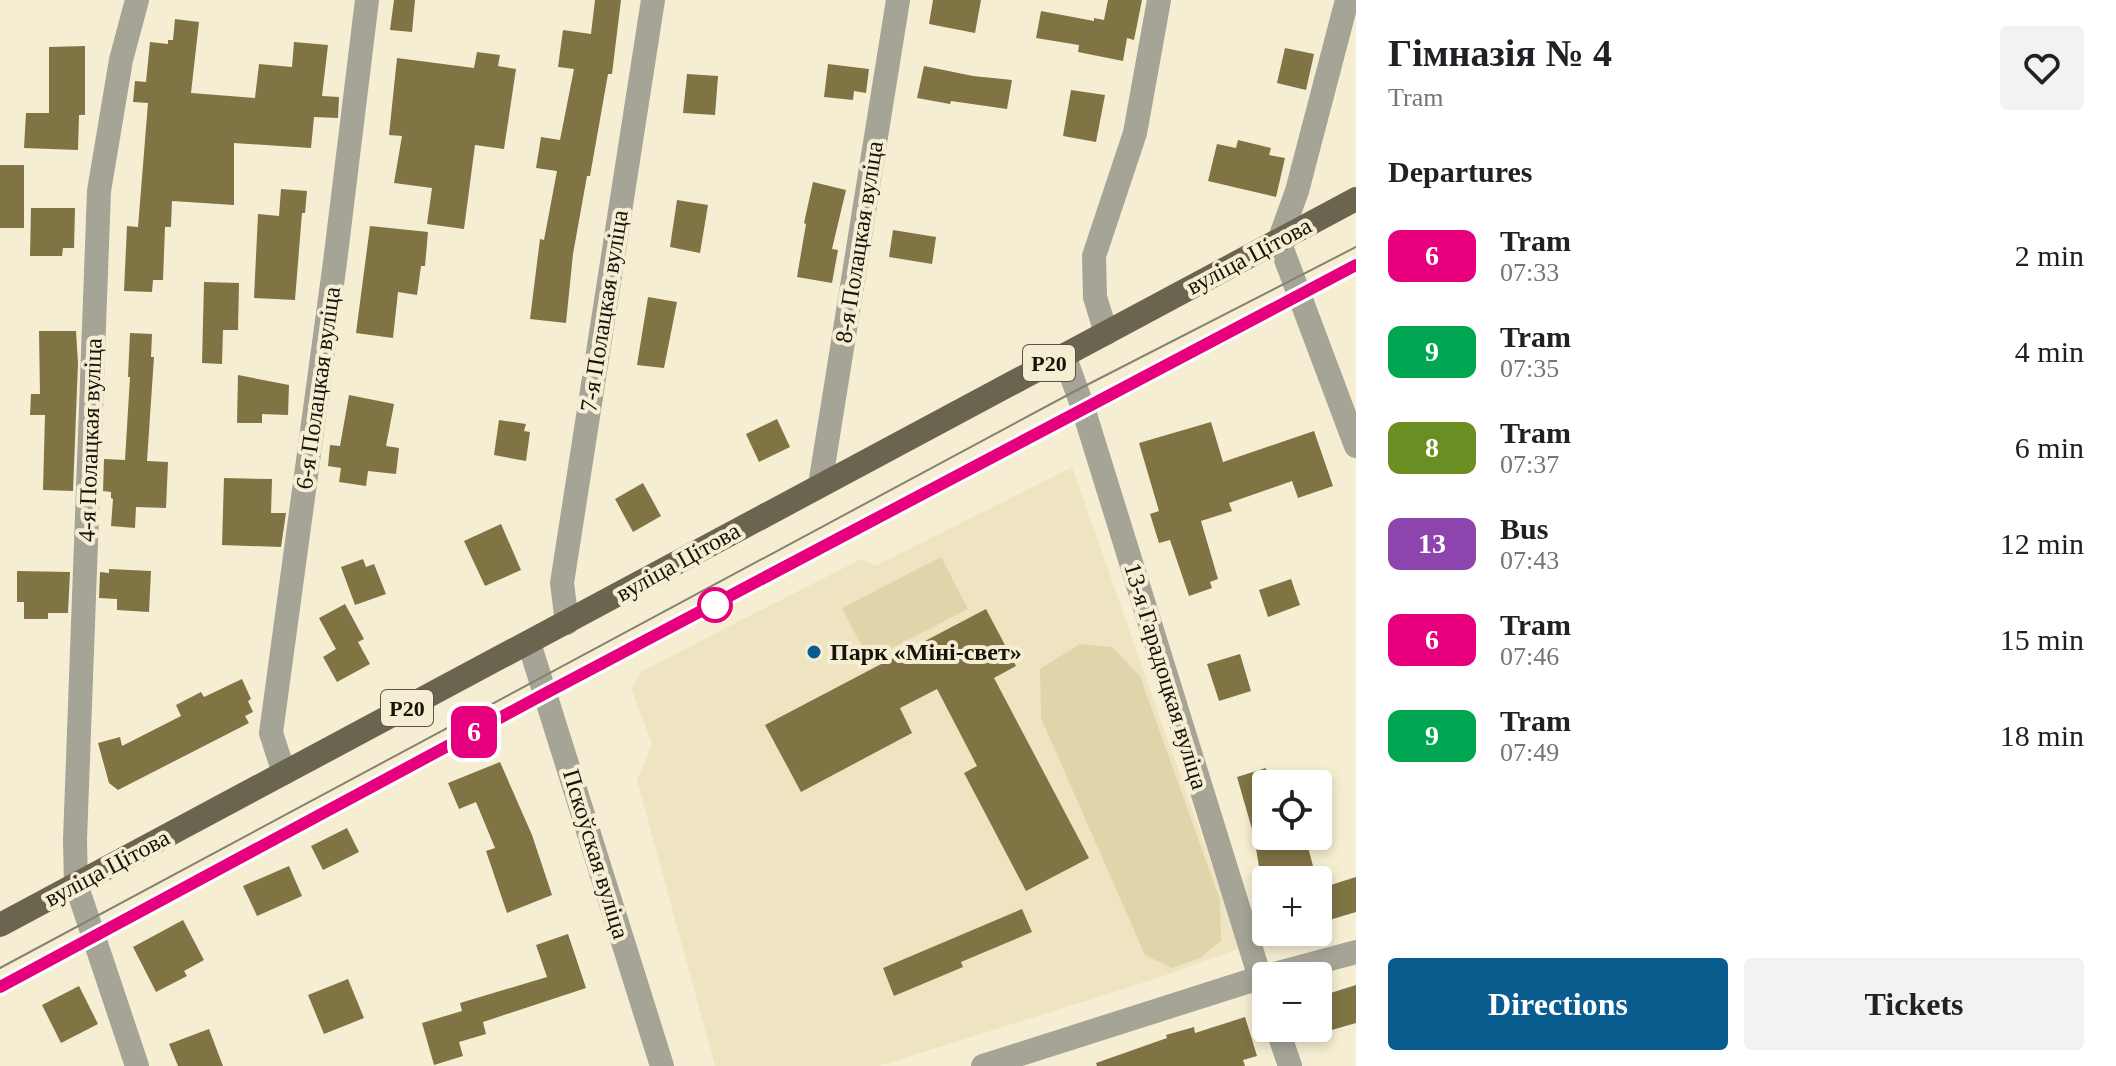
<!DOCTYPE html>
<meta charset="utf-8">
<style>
:root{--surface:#fff;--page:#f2f2f2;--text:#202124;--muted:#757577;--accent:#095c8e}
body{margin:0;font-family:Georgia,serif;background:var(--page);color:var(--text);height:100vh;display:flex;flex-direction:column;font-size:30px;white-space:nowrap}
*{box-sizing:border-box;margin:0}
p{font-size:26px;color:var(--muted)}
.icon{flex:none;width:44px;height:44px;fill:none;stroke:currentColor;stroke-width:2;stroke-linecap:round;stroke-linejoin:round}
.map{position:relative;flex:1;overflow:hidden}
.drawer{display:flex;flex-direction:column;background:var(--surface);width:760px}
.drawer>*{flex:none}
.badge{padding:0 16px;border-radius:12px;font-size:28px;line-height:52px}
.buttons{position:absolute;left:1252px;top:770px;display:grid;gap:16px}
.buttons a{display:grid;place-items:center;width:80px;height:80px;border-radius:8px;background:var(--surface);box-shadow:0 4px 12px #0003;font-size:40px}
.map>.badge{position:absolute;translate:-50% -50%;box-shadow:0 0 0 4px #fff}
h2{padding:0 32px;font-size:30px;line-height:72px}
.round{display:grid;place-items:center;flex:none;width:84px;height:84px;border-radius:8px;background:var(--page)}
.head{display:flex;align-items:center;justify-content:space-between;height:136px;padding:0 32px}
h1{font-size:38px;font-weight:600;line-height:60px}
.primary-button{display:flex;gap:16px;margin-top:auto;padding:16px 32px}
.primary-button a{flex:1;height:92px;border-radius:8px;background:var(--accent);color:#fff;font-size:32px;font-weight:600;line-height:92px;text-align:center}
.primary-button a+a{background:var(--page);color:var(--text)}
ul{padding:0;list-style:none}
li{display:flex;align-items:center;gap:24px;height:96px;padding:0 32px}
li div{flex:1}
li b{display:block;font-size:30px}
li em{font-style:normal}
li .badge{min-width:88px;font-weight:700;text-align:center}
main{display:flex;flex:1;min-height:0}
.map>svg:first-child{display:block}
.built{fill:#eee4c1}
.green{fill:#e0d4ab}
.building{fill:#807344}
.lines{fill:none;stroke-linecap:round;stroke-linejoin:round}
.minor{stroke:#a6a397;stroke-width:24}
.tertiary{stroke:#a6a397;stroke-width:24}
.primary{stroke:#6b6550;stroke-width:24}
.tram{stroke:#87826f;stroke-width:2}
.line-casing{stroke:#fff;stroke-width:18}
.line{stroke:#e6007e;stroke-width:12}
.stop-dot{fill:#fff;stroke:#e6007e;stroke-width:4}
.poi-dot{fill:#095c8e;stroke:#f6eed2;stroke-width:3}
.labels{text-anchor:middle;stroke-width:8;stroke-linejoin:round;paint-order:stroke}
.shield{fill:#f6eed2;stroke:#595546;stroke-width:2}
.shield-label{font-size:22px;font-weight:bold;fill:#16130a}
.street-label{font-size:24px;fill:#16130a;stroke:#f6eed2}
.poi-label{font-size:24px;font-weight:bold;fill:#16130a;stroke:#f6eed2;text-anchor:start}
</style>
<main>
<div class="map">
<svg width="1356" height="1066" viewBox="0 0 1356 1066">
<rect width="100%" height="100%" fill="#f6eed2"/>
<polygon class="built" points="1072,467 1241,948 1152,980 879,1066 715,1066 637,780 652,744 631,688 642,671 861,559 875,566"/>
<g class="green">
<polygon points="941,557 968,609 869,660 842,608"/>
<polygon points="1080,644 1112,647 1140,676 1220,900 1221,941 1200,958 1172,968 1145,955 1041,718 1040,669"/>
</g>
<g class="building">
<polygon points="394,0 415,0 412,32 390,30"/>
<polygon points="595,0 621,0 612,74 608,74 590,176 587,176 573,254 566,323 530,319 540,239 544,240 557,171 536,168 541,137 560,140 574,69 558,67 563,30 591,34"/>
<polygon points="933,0 981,0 975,33 929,24"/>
<polygon points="1108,0 1142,0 1134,40 1127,38 1123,61 1078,52 1079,45 1036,38 1041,11 1094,21 1094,18 1104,20"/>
<polygon points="175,19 199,22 191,93 255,98 259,64 292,67 294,42 328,45 322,96 339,97 338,118 314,117 311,148 234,143 234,205 172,201 171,227 165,227 163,280 153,280 152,292 124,291 127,226 138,227 148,103 133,102 135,81 146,82 150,42 168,44 168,40 173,40"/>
<polygon points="85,46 85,115 79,115 78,150 24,148 26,113 49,113 49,47"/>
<polygon points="1285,48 1314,54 1306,90 1277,83"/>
<polygon points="477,52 500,55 498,66 516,69 504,149 475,145 464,229 427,224 432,188 394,183 402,136 389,135 397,58 474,68"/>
<polygon points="828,64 869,69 866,93 854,91 853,100 824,97"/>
<polygon points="924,66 973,76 1012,80 1007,109 951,101 950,104 917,98"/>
<polygon points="687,74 718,76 715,115 683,113"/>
<polygon points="1071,90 1105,95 1096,142 1063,136"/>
<polygon points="1238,140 1271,148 1269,155 1285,158 1276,197 1208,181 1217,144 1236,148"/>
<rect x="0" y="165" width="24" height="63"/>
<polygon points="813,182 846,190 832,249 838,250 832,283 797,277 806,224 804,223"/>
<polygon points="281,189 307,191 305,213 302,213 295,300 254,298 258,214 279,216"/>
<polygon points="677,200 708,205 700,253 670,247"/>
<polygon points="31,208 75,208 74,248 63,248 62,256 30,256"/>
<polygon points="370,226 428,232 425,266 421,266 417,295 398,292 393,338 356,333"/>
<polygon points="893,230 936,237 932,264 889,257"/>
<polygon points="204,282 239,283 238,330 223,330 222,364 202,363"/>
<polygon points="648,297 677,302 664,368 637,365"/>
<polygon points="39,331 76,331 78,363 73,491 43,490 45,415 30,415 31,394 40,394"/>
<polygon points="130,333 152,334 151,357 154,357 147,461 168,462 166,508 136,507 135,528 111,526 113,499 111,498 111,492 103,491 104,459 125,460 130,377 128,377"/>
<polygon points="238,375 289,385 288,415 262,414 262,423 237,423"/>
<polygon points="349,395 394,404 386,446 399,448 396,474 368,471 366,486 339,482 341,468 328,466 330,445 340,446"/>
<polygon points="777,419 790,447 759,462 746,434"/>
<polygon points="499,420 526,424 524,431 530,432 526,461 494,455"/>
<polygon points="1211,422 1223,462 1314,431 1333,486 1298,498 1292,481 1229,503 1232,511 1201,521 1218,579 1210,582 1212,588 1189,596 1170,540 1159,543 1150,514 1159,511 1139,443"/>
<polygon points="224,478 272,479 271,513 286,513 281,547 222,545"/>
<polygon points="643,483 661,516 633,532 615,499"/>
<polygon points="501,524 521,570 485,586 464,541"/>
<polygon points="363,559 366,567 374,564 386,594 355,605 341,567"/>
<polygon points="109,569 151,571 149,612 117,610 117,599 99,598 100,572 109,573"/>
<polygon points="17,571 70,572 68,613 48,613 48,619 24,619 24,602 17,602"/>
<polygon points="1291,579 1300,605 1268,617 1259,590"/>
<polygon points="345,604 364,639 358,642 370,664 337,682 323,657 336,649 319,618"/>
<polygon points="986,609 1016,666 994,678 1089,858 1026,891 964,773 977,766 937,689 900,708 912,733 801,792 765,725"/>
<polygon points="1240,654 1251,691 1219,701 1207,664"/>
<polygon points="242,679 251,699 248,701 253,712 245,716 249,723 118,790 109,783 98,743 120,737 122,746 181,716 176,705 201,692 204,697"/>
<polygon points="500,762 532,835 552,895 507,913 486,851 495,848 476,802 459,809 448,783"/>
<polygon points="1266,768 1266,836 1305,836 1313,866 1261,879 1254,836 1237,777"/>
<polygon points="347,828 359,852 323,870 311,846"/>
<polygon points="289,866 302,896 257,916 243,886"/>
<polygon points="1356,877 1356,912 1323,922 1318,906 1318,889"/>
<polygon points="1022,909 1032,932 961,962 963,967 894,996 883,968"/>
<polygon points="183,920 204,960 184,971 187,976 156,992 133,947"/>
<polygon points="568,934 586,988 483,1022 486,1034 459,1042 463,1056 434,1065 422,1023 462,1011 460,1003 547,977 536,945"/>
<polygon points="348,979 364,1018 324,1034 308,995"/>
<polygon points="1356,985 1356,1023 1318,1034 1318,997"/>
<polygon points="79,986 98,1024 61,1043 42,1005"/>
<polygon points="1245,1017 1257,1056 1243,1060 1245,1066 1097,1066 1096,1063 1167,1038 1166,1035 1194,1027 1195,1033"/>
<polygon points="209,1029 223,1066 178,1066 169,1044"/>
</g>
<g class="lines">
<g class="minor">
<polyline points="1347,0 1297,191 1279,241 1356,446"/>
<polyline points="1106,333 1095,297 1094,256 1135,133 1159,0"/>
<polyline points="1064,355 1083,408 1266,997"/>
<polyline points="820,485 898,0"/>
<polyline points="567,623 562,583 653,0"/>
<polyline points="284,773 271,733 335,262 367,0"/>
<polyline points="1277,1028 1290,1066"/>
<polyline points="137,1066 76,884 75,840 99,191 121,60 137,0"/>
<polyline points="983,1066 1259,978 1356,952"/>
</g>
<polyline class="tertiary" points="529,643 662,1066"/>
<polyline class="primary" points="0,925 1356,199"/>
<g class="tram">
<polyline points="0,968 1077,390 1356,247"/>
<polyline points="0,987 546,693 1356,265"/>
</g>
</g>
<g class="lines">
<g class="line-casing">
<polyline id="line" points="0,987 546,693 1356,265"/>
</g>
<use href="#line" class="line"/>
</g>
<circle class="stop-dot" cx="715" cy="605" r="16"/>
<circle class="poi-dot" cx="814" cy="652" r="8"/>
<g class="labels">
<g class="shield">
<rect x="1023" y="345" width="52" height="36" rx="6"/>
<rect x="381" y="690" width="52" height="36" rx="6"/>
</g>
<g class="shield-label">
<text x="1049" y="371">Р20</text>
<text x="407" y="716">Р20</text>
</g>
<g class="street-label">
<text transform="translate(859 242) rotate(-81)" y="8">8-я Полацкая вуліца</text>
<text transform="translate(1249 256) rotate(-28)" y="8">вуліца Цітова</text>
<text transform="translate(604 311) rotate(-81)" y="8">7-я Полацкая вуліца</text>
<text transform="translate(318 388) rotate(-82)" y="8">6-я Полацкая вуліца</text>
<text transform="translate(90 440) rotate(-88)" y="8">4-я Полацкая вуліца</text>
<text transform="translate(678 562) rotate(-29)" y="8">вуліца Цітова</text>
<text transform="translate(1166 676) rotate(73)" y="8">13-я Гарадоцкая вуліца</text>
<text transform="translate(596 854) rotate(73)" y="8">Пскоўская вуліца</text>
<text transform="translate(107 868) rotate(-28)" y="8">вуліца Цітова</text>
</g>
<g class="poi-label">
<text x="830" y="660">Парк «Міні-свет»</text>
</g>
</g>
</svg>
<div class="buttons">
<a><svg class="icon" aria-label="locate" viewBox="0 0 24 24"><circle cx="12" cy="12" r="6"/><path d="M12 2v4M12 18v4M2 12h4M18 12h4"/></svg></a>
<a>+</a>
<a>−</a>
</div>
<b class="badge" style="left:474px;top:732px;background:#e6007e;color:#fff">6</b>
</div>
<section class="drawer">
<div class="head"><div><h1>Гімназія № 4</h1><p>Tram</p></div><a class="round"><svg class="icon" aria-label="heart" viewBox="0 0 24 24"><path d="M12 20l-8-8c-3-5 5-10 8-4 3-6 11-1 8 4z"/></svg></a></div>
<h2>Departures</h2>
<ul>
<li><span class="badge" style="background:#e6007e;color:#fff">6</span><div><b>Tram</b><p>07:33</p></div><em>2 min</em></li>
<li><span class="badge" style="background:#00a651;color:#fff">9</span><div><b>Tram</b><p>07:35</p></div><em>4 min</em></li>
<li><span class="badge" style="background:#6b8e23;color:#fff">8</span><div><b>Tram</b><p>07:37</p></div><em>6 min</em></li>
<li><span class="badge" style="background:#8e44ad;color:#fff">13</span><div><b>Bus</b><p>07:43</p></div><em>12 min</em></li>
<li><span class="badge" style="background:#e6007e;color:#fff">6</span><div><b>Tram</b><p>07:46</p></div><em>15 min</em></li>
<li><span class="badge" style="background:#00a651;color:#fff">9</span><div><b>Tram</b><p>07:49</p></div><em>18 min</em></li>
</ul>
<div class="primary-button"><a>Directions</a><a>Tickets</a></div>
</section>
</main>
